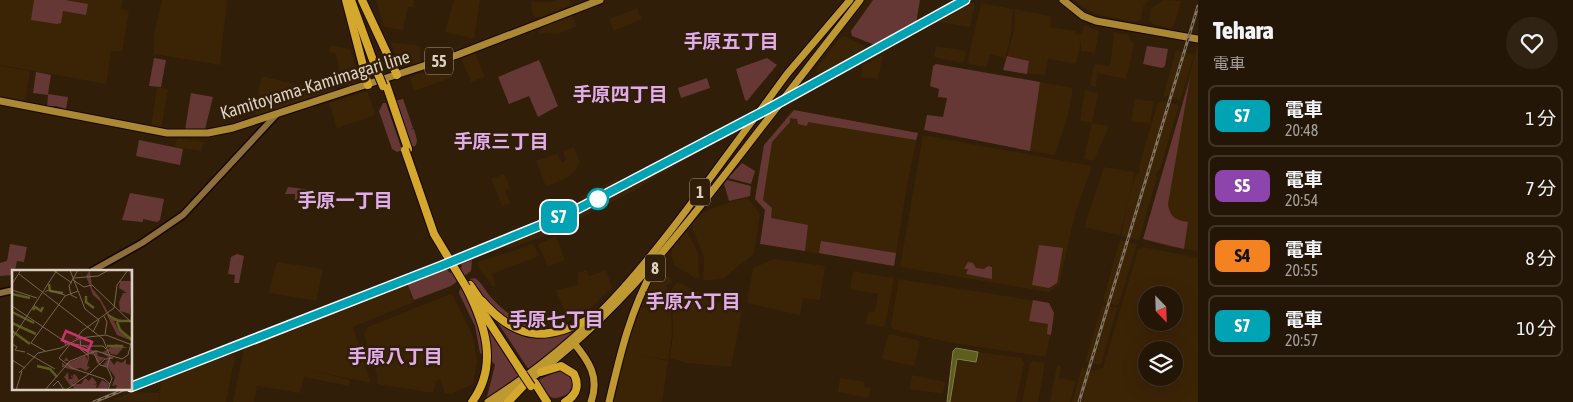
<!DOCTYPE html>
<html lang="ja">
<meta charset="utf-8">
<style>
:root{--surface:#241606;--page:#302314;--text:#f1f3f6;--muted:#a39f9b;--line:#413528}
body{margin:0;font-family:"Asap Condensed","Noto Sans JP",sans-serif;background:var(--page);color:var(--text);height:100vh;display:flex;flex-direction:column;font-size:19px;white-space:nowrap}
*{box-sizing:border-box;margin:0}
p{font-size:16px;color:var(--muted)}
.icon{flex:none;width:28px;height:28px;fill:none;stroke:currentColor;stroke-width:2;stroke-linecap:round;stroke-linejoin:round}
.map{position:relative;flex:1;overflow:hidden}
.drawer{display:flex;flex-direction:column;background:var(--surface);width:375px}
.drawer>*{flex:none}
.badge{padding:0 10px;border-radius:8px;font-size:18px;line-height:32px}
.needle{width:32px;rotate:157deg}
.buttons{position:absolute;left:1138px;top:286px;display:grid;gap:10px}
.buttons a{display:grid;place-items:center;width:45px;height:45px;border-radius:50%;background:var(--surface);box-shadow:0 5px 20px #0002,0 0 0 1px var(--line);font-size:25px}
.map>.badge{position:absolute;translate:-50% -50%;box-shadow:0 0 0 2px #fff}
.round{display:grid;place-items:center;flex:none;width:52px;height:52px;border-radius:26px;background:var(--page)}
.summary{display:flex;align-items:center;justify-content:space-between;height:85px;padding:0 15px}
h1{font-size:24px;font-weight:800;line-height:38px}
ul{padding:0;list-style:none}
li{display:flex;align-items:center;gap:15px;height:62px;margin:0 10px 8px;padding:0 5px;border:2px solid var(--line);border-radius:8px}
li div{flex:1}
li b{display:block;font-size:19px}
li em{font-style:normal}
li .badge{min-width:55px;font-weight:700;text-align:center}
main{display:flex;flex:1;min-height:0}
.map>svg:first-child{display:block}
.built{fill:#3b2306;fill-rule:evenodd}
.green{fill:#653835}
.water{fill:#5d5d1e;stroke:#838050}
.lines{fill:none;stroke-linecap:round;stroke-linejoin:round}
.secondary-casing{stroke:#180700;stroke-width:9}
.primary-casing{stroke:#180700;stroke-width:9}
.trunk-casing{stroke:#180700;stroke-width:9}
.motorway-casing{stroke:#180700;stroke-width:10}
.secondary{stroke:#8c6f3b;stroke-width:6}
.primary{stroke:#aa8834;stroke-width:7}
.trunk{stroke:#be9830;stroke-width:7}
.motorway{stroke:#d3a82c;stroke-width:8}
.rail-casing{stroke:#847563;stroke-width:3}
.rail{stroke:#301e08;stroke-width:1;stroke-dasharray:4;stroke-linecap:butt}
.trunk-bridge-casing{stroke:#180700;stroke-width:9;stroke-linecap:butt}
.motorway-bridge-casing{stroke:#180700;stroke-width:10;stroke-linecap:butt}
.trunk-bridge{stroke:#be9830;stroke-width:7}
.motorway-bridge{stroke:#d3a82c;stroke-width:8}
.line-casing{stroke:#fff;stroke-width:11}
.line{stroke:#00a3b4;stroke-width:8}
.stop-dot{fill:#fff;stroke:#00a3b4;stroke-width:2.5}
.labels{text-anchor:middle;stroke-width:5;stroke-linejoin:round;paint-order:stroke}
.shield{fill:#301e08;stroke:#a89b8b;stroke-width:1}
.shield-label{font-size:16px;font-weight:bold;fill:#dcd0c3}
.street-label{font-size:18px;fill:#dcd0c3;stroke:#301e08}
.neighbourhood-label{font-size:19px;font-weight:bold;fill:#e0adea;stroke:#301e08}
.inset-river{fill:none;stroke:#5d5d1e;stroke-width:2.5}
.inset-road{fill:none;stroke:#756553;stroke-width:1}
.view{fill:#c6346b;fill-opacity:0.15;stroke:#c6346b;stroke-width:2.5}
.inset-edge{fill:none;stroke:#dcd0c3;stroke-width:2.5}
</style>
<main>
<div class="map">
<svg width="1198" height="402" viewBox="0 0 1198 402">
<rect width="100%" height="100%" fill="#301e08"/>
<g class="built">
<polygon points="0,0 123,0 121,9 129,11 122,51 111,51 106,84 0,65"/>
<polygon points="162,0 227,0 220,65 154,54 154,35"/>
<polygon points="376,0 414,0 413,7 408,7 403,30 384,27"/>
<polygon points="454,0 480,0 474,39 445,32"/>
<polygon points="557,0 569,0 571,5 539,18 533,16 531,2 551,2"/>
<polygon points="958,0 970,0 958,8 971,1 975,4 970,27 939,22 940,17 720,139 715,130 779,100 822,74 816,72 817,67 838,40 844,36 865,46 864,51"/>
<polygon points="1074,0 1149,0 1143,7 1141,19 1135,22 1100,15 1084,8"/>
<polygon points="1163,0 1181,1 1174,26 1169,28 1155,25 1149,21 1151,8"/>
<polygon points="981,3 1013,9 1011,34 1005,58 990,54 987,67 969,64 968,60"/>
<polygon points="637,8 642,19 614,31 609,19"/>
<polygon points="1015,9 1051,16 1050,27 1075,31 1075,34 1081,35 1084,25 1099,31 1095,53 1081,51 1081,40 1076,64 1048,59 1045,75 1027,74 1029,61 1007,56 1014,31"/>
<polygon points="572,16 577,26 558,34 545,33 539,35 541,28"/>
<polygon points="1114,33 1127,34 1134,45 1126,79 1097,73 1096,87 1090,85 1094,64 1110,66"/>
<polygon points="390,42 420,46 421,63 401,66"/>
<polygon points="330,45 350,49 355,65 357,83 347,86 344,81 341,81 336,54 329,52"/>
<polygon points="936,46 966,51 964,60 962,63 934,57"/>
<polygon points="1197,46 1198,47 1198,251 1165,246 1143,239 1184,103 1182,102"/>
<polygon points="1176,50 1194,55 1180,101 1169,95 1163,97"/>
<polygon points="475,53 485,77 471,82 461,59"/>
<polygon points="883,55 878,79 861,77 863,65"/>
<polygon points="448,64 453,77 414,91 410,77"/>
<polygon points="0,66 30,71 25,102 0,97"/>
<polygon points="261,76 294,84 338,89 255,116"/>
<polygon points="1040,82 1073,88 1068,115 1055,155 1030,151"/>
<polygon points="157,87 168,89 161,129 151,127"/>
<polygon points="1085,90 1098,93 1092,123 1109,126 1094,161 1084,159 1092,123 1080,121"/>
<polygon points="367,91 375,113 373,116 337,128 329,103"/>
<polygon points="1135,99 1154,101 1150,123 1131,122"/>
<polygon points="1163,101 1179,105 1160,169 1155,174 1157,177 1139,240 1121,236 1128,200 1136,174 1140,172 1139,166 1158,102"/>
<polygon points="794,110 918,133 907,185 894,266 760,244 765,210 755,199 763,149 790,112"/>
<polygon points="714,131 718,140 633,191 563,227 561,225 544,232 545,236 506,249 505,247 476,258 474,249 544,220 583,201 582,196 618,178 619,181 642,172"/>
<polygon points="923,135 1092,166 1075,214 1059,285 1049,292 900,267"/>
<polygon points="177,138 204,142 201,151 175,147"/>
<polygon points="574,147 580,162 576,169 568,177 546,187 536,161 557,154 562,163 566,160 563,151"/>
<polygon points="1104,167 1135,172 1120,235 1084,227"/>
<polygon points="504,174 510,188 505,191 510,203 502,206 491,179"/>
<polygon points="747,197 760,214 754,254 723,278 703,281 704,257 693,230 693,222 698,215 715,207"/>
<polygon points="686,230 698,252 699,280 674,265 671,251"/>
<polygon points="556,236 565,260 548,266 538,244"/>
<polygon points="1120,240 1137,244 1119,303 1117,305 1105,303 1103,300"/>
<polygon points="533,244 539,256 492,274 496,286 492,286 480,270 478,262"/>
<path d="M1143,247L1198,258V402H1072L1082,368L1094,371L1103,368L1138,250ZM1146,295H1174V322H1146ZM1146,350H1174V378H1146Z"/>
<polygon points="774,259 825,266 820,300 803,298 800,315 747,303 753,268"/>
<polygon points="279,262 323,269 316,301 270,293 269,291 276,264"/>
<polygon points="586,270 589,276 606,270 612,287 592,307 577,318 568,321 556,290 578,285 578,273"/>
<polygon points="853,271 894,278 885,326 883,327 866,324 868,312 875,312 878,294 850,289"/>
<polygon points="662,274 671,278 672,283 666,285 671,300 669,308 640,305 652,279"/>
<polygon points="899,279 1049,303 1054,313 1046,357 952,343 893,329 891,325"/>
<polygon points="677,282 702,293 707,300 740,308 742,311 731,367 687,363 670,358 673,335 673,304 669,293"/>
<polygon points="407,284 414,302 353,327 371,383 314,371 350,380 349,386 304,377 300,393 257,386 254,402 233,402 244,348"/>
<polygon points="450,294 453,295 473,337 477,360 473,384 451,394 445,393 440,379 436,381 433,393 377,384 378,378 364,334 368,327"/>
<polygon points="1102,305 1117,308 1101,365 1085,362"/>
<polygon points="640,307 671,311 672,334 668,360 639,355 668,361 662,402 614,402 625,352"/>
<polygon points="891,334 920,341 914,366 882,359 888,335"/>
<polygon points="978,352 1021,358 1024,363 1016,402 950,402 957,359 976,362"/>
<polygon points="225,354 235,356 226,402 159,402 161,380"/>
<polygon points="1033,361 1045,363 1038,402 1022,402 1030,363"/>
<polygon points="1057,365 1061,366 1059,378 1076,381 1070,402 1050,402"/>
<polygon points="912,375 945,382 943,394 910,389"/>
<polygon points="840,378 865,382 864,387 871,388 869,398 838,392"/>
<polygon points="132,392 160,393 158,402 112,400"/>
</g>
<g class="green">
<polygon points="34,0 65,0 88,4 86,15 63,11 61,23 57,24 31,20"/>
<polygon points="873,0 920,0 916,23 875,45 852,36 851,31"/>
<polygon points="1147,46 1168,49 1165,66 1162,68 1143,64"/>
<polygon points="1007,56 1029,61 1027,74 1003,70"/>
<polygon points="154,58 166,60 161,87 149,86"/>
<polygon points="767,58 777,65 747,101 745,100 736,69"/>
<polygon points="539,60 558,106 538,117 529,96 509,104 498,77"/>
<polygon points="936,64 1040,82 1030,151 924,130 927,115 943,117 947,98 938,97 939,89 930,86 933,66"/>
<polygon points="36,72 51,75 48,94 68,97 66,109 56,106 47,107 48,95 33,93"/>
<polygon points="707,78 710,88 681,98 678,88"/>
<path d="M1190,78L1168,204C1170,217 1175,220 1188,222L1184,249L1143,239Z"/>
<polygon points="191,93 213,97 205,129 185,130"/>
<polygon points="403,99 413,128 411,130 414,129 417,140 416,145 411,148 394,101"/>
<polygon points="383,103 386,103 402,150 397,152 392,149 379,111"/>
<polygon points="794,110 918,133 916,140 808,122 807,126 798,124 797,119 790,118 790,122 772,142 763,200 772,208 771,218 808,225 805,251 760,244 765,210 755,199 764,145"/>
<polygon points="139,140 183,149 180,165 136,156"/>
<polygon points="742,163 755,171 751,184 728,178"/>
<polygon points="727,180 751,186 750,196 729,201 724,184"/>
<polygon points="288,187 320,191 319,200 295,200 295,194 285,194"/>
<polygon points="130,193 164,199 160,220 157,222 143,219 143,222 122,220"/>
<polygon points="821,241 896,253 894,266 819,253"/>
<polygon points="10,244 27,247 24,262 17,261 14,275 0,276 0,263 7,261"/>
<polygon points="1039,245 1063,248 1057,283 1049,288 1032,285"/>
<polygon points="237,254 244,256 239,283 234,283 235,275 228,274 231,257"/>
<polygon points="472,260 471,271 451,286 414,300 407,283 446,268 450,273 462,267 461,264"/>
<polygon points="968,262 973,263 976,268 984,269 988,266 992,267 992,279 966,274 968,269 964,269"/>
<path d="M475,278C481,282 485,290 490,296C509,318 530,329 559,329C515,332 494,315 470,279Z"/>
<polygon points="461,285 480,321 485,356 480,353 475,326 459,293"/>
<polygon points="1033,300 1049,303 1054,313 1051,335 1047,334 1048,324 1029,321"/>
<polygon points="484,319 521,376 486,401 495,365 490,359 489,341"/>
<polygon points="496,320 522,333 578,329 529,370"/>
<path d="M559,370L572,377L574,390C554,402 550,402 537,381Z"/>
</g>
<polygon class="water" points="956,348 978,352 976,362 957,359 950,402 947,402 953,351"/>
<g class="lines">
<g class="secondary-casing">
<g id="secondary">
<polyline points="92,271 142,243 183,215 276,115"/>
<polyline points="0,293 14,290"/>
</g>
</g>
<g class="primary-casing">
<g id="primary">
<polyline points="1063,0 1083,16 1096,21 1198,39"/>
<polyline points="0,101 167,133 208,133 233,128 457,55 600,0"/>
</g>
</g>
<g class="trunk-casing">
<g id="trunk">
<polyline points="785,97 860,0"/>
<polyline points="765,104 787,74 850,0"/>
<path d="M573,342C589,361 600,377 591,402"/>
<path d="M488,402C538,370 586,330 625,286C671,234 711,176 753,120"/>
<path d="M497,402C617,325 692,216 778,106"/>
<path d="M609,402C620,355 630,311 654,268"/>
</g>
</g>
<g class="motorway-casing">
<g id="motorway">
<polyline points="346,0 368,85"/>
<polyline points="351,0 378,74"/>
<polyline points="362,0 397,75"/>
<polyline points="386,84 408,149"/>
<polyline points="470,285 483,304"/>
<path d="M466,287C485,324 499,365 472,402"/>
<path d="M482,301C520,344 548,340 596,316"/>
<polyline points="480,308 523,374"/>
<path d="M541,372L561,366L574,374C580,386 576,396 565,402"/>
<polyline points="535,383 547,402"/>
<polyline points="508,402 526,383"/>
</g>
</g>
<use href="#secondary" class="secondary"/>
<use href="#primary" class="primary"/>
<use href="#trunk" class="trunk"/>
<use href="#motorway" class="motorway"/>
<g class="rail-casing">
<g id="rail">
<polyline points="131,387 441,266 568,214 766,110 965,0"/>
<polyline points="94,402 128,388"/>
<polyline points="1079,402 1198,6"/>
</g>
</g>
<use href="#rail" class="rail"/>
<g class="trunk-bridge-casing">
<g id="trunk-bridge">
<polyline points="778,106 785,97"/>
<polyline points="753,120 765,104"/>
</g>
</g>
<g class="motorway-bridge-casing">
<g id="motorway-bridge">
<polyline points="378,74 383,86"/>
<polyline points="405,150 434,234 466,287"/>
<polyline points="523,374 531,386"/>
</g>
</g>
<use href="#trunk-bridge" class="trunk-bridge"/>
<use href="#motorway-bridge" class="motorway-bridge"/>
</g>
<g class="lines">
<g class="line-casing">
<polyline id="line" points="131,387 441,266 568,214 766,110 965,0"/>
</g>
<use href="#line" class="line"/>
</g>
<circle class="stop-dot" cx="598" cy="199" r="10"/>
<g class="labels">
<g class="shield">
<rect x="425" y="47.5" width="28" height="27" rx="4"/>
<rect x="690" y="178.5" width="20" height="27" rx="4"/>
<rect x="645" y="254.5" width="20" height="27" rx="4"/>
</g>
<g class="shield-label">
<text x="439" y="67">55</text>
<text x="700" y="198">1</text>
<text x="655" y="274">8</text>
</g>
<g class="street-label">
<text transform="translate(315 85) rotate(-17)" y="6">Kamitoyama-Kamimagari line</text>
</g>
<g class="neighbourhood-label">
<text x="731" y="48">手原五丁目</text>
<text x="620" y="101">手原四丁目</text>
<text x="501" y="148">手原三丁目</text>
<text x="345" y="207">手原一丁目</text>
<text x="693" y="308">手原六丁目</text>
<text x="556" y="326">手原七丁目</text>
<text x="395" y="363">手原八丁目</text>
</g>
</g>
<g transform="translate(12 270)">
<rect width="120" height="120" fill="#301e08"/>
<path d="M78,0L80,18L88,28L91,25L88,28L98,46L113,51H102L107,61L120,71L105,65L88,31L81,25L74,6ZM117,0H120L118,44L108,41L107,32L111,23H115L107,18L108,11H119ZM104,74L116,78H111L105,85L99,84L97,81L95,84L102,88H97L102,95L105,91L110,93L114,89V94L120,95V120H103L105,115L100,116L103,107L95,96H90L97,88L89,82L85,81L86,86L94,88L85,93L82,82L81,85L77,84V89L75,96L78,97L74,101L69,98L61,99L69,102L50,97V92L53,95L57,91H52L54,87L58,92L73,86L76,90L74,80L76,82L82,80L91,82ZM56,102L57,112V109H61L59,107V104L60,107L63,109L60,106L63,104L67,110L61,114H69L73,108L77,111L80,107L85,113L81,115L85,114L84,118L91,116L86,117L90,110L97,114L95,120H61L62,117L58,115L52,107Z" fill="#653835"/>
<path class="inset-river" d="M37,14L38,21L51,23M0,24L18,28M74,26V32L82,38M21,40L23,37L29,41L31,37M0,42L22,53M96,45L106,51H119M105,52L108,60L120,70M0,53L24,64M0,61L18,74M95,76H111M25,96L38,99L45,107"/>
<path class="inset-road" d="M41,0L60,13M58,0L73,39L87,50L81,62M7,4L91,69L98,86M62,8L86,6L97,0M61,10L72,17L80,15L120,53M0,14L9,0M0,20L25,28M33,22L36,20L53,25M65,28L59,25L57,16L66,0M0,36L52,71L54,75M92,46L95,52L93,64M68,68L69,80L76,85M0,69L45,0M64,69L70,61L102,38L105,15L116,0M57,73L73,76L81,82M0,74L5,77L3,80L13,82M58,74L47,88L60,98L92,109L98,114M71,76H91L94,79M33,81L19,73L53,26L66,21M81,82L88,95L95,97M15,83L43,99M0,90L13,98M7,103L26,83L49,78L68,68L94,65L120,75M78,103L93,89L101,88M41,116L46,111L52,120M4,120L10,101M33,120L58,91L84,81L110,89L116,85L119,73M54,120L77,104M96,120L100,108L95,97L98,87"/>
<path class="view" d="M54,61L80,72L76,81L50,70Z"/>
<rect width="120" height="120" class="inset-edge"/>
</g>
</svg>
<div class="buttons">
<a><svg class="needle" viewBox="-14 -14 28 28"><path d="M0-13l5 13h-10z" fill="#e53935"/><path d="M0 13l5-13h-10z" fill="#a39f9b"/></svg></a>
<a><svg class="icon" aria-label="layers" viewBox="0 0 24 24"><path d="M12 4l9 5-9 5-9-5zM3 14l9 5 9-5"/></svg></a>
</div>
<b class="badge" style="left:559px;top:217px;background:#00a3b4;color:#fff">S7</b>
</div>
<section class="drawer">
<div class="summary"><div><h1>Tehara</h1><p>電車</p></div><a class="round"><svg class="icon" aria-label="heart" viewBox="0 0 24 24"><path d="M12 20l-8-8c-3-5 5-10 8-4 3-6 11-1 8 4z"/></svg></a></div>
<ul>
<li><span class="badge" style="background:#00a3b4;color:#fff">S7</span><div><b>電車</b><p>20:48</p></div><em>1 分</em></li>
<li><span class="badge" style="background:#8e44ad;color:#fff">S5</span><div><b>電車</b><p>20:54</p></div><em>7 分</em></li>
<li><span class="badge" style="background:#f58220;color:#111">S4</span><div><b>電車</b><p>20:55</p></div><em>8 分</em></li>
<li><span class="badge" style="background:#00a3b4;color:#fff">S7</span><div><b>電車</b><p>20:57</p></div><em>10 分</em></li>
</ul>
</section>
</main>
